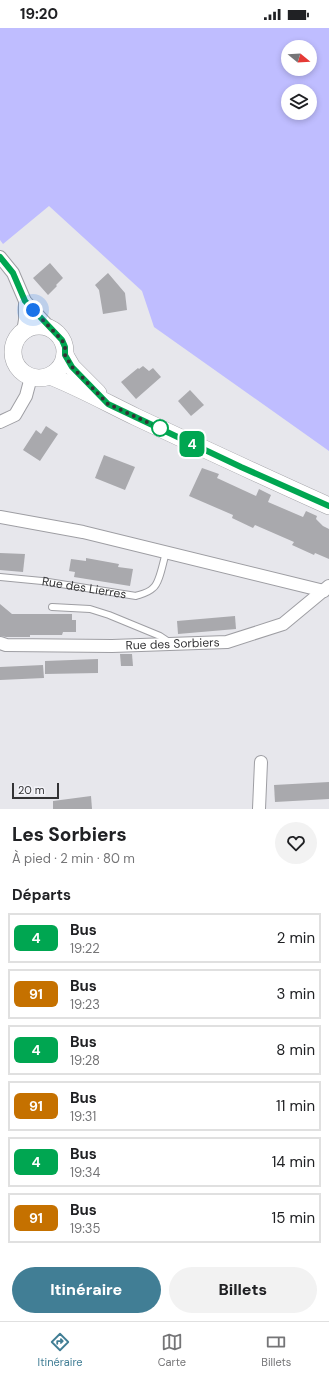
<!DOCTYPE html>
<html lang="fr">
<meta charset="utf-8">
<style>
:root{--surface:#fff;--page:#f2f2f2;--text:#202124;--muted:#757577;--line:#e0e0e0;--accent:#417e95}
body{margin:0;font-family:"DM Sans",sans-serif;background:var(--page);color:var(--text);height:100vh;display:flex;flex-direction:column;font-size:15px;white-space:nowrap}
*{box-sizing:border-box;margin:0}
p{font-size:13px;color:var(--muted)}
.icon{flex:none;width:22px;height:22px;fill:none;stroke:currentColor;stroke-width:2;stroke-linecap:round;stroke-linejoin:round}
.map{position:relative;height:781px;overflow:hidden}
.side{display:flex;flex-direction:column;background:var(--surface);flex:1}
.side>*{flex:none}
.badge{padding:0 8px;border-radius:6px;font-size:14px;line-height:26px}
.needle{width:26px;rotate:108deg}
.fabs{position:absolute;left:281px;top:12px;display:grid;gap:8px}
.fabs a{display:grid;place-items:center;width:36px;height:36px;border-radius:50%;background:var(--surface);box-shadow:0 2px 6px #0003;font-size:20px}
.scale{position:absolute;left:12px;bottom:10px;width:47px;box-sizing:border-box;padding-left:4px;border:2px solid #333335;border-top:0;font-size:11px;line-height:14px;white-space:nowrap;color:#333335;-webkit-text-stroke:3px #f4f4f9;paint-order:stroke}
.you{position:absolute;width:20px;height:20px;margin:-10px;border:3px solid #fff;border-radius:50%;background:#1a73e8;box-shadow:0 0 0 6px #1a73e833}
.map>.badge{position:absolute;translate:-50% -50%;box-shadow:0 0 0 2px #fff}
h2{padding:0 12px;font-size:15px;line-height:36px}
.round{display:grid;place-items:center;flex:none;width:42px;height:42px;border-radius:21px;background:var(--page)}
.overview{display:flex;align-items:center;justify-content:space-between;height:68px;padding:0 12px}
h1{font-size:19px;font-weight:800;line-height:30px}
.button{display:flex;gap:8px;margin-top:auto;padding:8px 12px}
.button a{flex:1;height:46px;border-radius:24px;background:var(--accent);color:#fff;font-size:16px;font-weight:800;line-height:46px;text-align:center}
.button a+a{background:var(--page);color:var(--text)}
ul{padding:0;list-style:none}
li{display:flex;align-items:center;gap:12px;height:50px;margin:0 8px 6px;padding:0 4px;border:2px solid var(--line);border-radius:0px}
li div{flex:1}
li b{display:block;font-size:15px}
li em{font-style:normal}
li .badge{min-width:44px;font-weight:700;text-align:center}
.status{display:flex;justify-content:space-between;align-items:center;height:28px;padding:0 20px;background:var(--surface);direction:ltr}
.status svg{height:11px;fill:currentColor}
.tab-bar{display:flex;justify-content:space-around;align-items:center;height:56px;border-top:1px solid var(--line);background:var(--surface);font-size:11px;color:var(--muted)}
.tab-bar a{display:grid;justify-items:center;gap:2px}
.tab-bar .on{color:var(--accent)}
.map>svg:first-child{display:block}
.green{fill:#bfbdff;fill-rule:evenodd}
.building{fill:#a9a9ad}
.lines{fill:none;stroke-linecap:round;stroke-linejoin:round}
.lane-casing{stroke:#9e9ea3;stroke-width:8}
.street-casing{stroke:#9e9ea3;stroke-width:14}
.secondary-casing{stroke:#9e9ea3;stroke-width:18}
.lane{stroke:#fff;stroke-width:6}
.street{stroke:#fff;stroke-width:12}
.secondary{stroke:#fff;stroke-width:17}
.line-casing{stroke:#fff;stroke-width:9}
.line{stroke:#00a651;stroke-width:6}
.walk{stroke:#333335;stroke-width:4;stroke-dasharray:0 7.2}
.stop-dot{fill:#fff;stroke:#00a651;stroke-width:2}
.labels{text-anchor:middle;stroke-width:3.5;stroke-linejoin:round;paint-order:stroke}
.street-label{font-size:12px;fill:#333335;stroke:#f4f4f9}
</style>
<div class="status"><b>19:20</b><svg viewBox="0 0 49 12"><path d="M0 12V9h3v3zM5 12V6h3v6zM10 12V3h3v9zM15 12V0h3v12zM26 1h20v11H26zM47 4h2v5h-2z"/></svg></div>
<div class="map">
<svg width="329" height="781" viewBox="0 0 329 781">
<rect width="100%" height="100%" fill="#e7e7ec"/>
<path class="green" d="M0,0H329V423L154,299L142,263L49,178L3,216L0,212ZM288,19H310V41H288ZM288,63H310V85H288Z"/>
<g class="building">
<polygon points="50,235 63,250 56,257 57,258 48,267 33,250"/>
<polygon points="108,245 125,265 127,282 103,286 99,262 95,257"/>
<polygon points="143,338 149,343 153,340 161,349 136,371 121,354 138,340 139,341"/>
<polygon points="190,362 204,377 191,388 178,373"/>
<polygon points="46,398 58,406 40,433 23,422 36,402 41,406"/>
<polygon points="104,427 135,439 125,462 95,450"/>
<polygon points="202,440 219,446 217,450 256,468 259,461 271,467 268,474 303,489 306,483 317,488 316,491 323,498 329,501 329,531 315,525 314,527 292,517 294,514 255,497 253,500 232,490 233,487 189,468"/>
<polygon points="0,525 25,526 23,544 0,542"/>
<polygon points="86,530 119,536 118,539 133,541 130,558 74,549 75,544 69,543 71,531 86,533"/>
<polygon points="0,576 12,586 72,586 72,592 76,592 76,604 63,604 62,607 30,607 30,609 6,609 0,608"/>
<polygon points="235,588 236,601 178,606 177,593"/>
<polygon points="120,626 132,626 133,638 121,638"/>
<polygon points="98,631 98,645 45,646 45,633"/>
<polygon points="43,637 44,650 0,652 0,639"/>
<polygon points="329,754 329,771 275,774 274,757"/>
<polygon points="91,768 92,781 53,781 53,773"/>
</g>
<g class="lines">
<g class="lane-casing">
<g id="lane">
<path id="s1" d="M0,549L42,553L136,568C142,566 148,565 153,560C160,555 163,533 166,525"/>
<polyline points="52,579 90,581 109,587 160,608 169,614"/>
</g>
</g>
<g class="street-casing">
<g id="street">
<polyline points="0,229 13,245 25,273 50,300"/>
<polyline points="23,304 25,292 25,273"/>
<polyline points="0,394 15,387 26,368 31,349"/>
<polyline points="0,489 83,504 324,563"/>
<path id="s2" d="M0,615L6,617L112,618L227,614L283,596L329,558"/>
<polyline points="259,781 261,734"/>
</g>
</g>
<g class="secondary-casing">
<g id="secondary">
<circle cx="39" cy="324" r="26"/>
<polyline points="65,327 72,339 98,365"/>
<path d="M50,348C80,360 107,375 136,389C200,419 264,449 329,478"/>
</g>
</g>
<use href="#lane" class="lane"/>
<use href="#street" class="street"/>
<use href="#secondary" class="secondary"/>
</g>
<g class="lines">
<g class="line-casing">
<polyline id="line" points="0,229 13,245 25,273 62,312 65,319 65,327 72,339 108,376 241,439 329,478"/>
</g>
<use href="#line" class="line"/>
<polyline class="walk" points="33,282 62,312 65,319 65,327 72,339 108,376 164,402 160,400"/>
</g>
<circle class="stop-dot" cx="160" cy="400" r="8"/>
<g class="labels">
<g class="street-label">
<text dy="4" stroke="none"><textPath href="#s1" startOffset="85">Rue des Lierres</textPath></text>
<text dy="4" stroke="none"><textPath href="#s2" startOffset="173">Rue des Sorbiers</textPath></text>
</g>
</g>
</svg>
<div class="fabs">
<a><svg class="needle" viewBox="-14 -14 28 28"><path d="M0-13l5 13h-10z" fill="#e53935"/><path d="M0 13l5-13h-10z" fill="#757577"/></svg></a>
<a><svg class="icon" aria-label="layers" viewBox="0 0 24 24"><path d="M12 4l9 5-9 5-9-5zM3 14l9 5 9-5"/></svg></a>
</div>
<div class="scale">20 m</div>
<div class="you" style="left:33px;top:282px"></div>
<b class="badge" style="left:192px;top:416px;background:#00a651;color:#fff">4</b>
</div>
<section class="side">
<div class="overview"><div><h1>Les Sorbiers</h1><p>À pied · 2 min · 80 m</p></div><a class="round"><svg class="icon" aria-label="heart" viewBox="0 0 24 24"><path d="M12 20l-8-8c-3-5 5-10 8-4 3-6 11-1 8 4z"/></svg></a></div>
<h2>Départs</h2>
<ul>
<li><span class="badge" style="background:#00a651;color:#fff">4</span><div><b>Bus</b><p>19:22</p></div><em>2 min</em></li>
<li><span class="badge" style="background:#c57100;color:#fff">91</span><div><b>Bus</b><p>19:23</p></div><em>3 min</em></li>
<li><span class="badge" style="background:#00a651;color:#fff">4</span><div><b>Bus</b><p>19:28</p></div><em>8 min</em></li>
<li><span class="badge" style="background:#c57100;color:#fff">91</span><div><b>Bus</b><p>19:31</p></div><em>11 min</em></li>
<li><span class="badge" style="background:#00a651;color:#fff">4</span><div><b>Bus</b><p>19:34</p></div><em>14 min</em></li>
<li><span class="badge" style="background:#c57100;color:#fff">91</span><div><b>Bus</b><p>19:35</p></div><em>15 min</em></li>
</ul>
<div class="button"><a>Itinéraire</a><a>Billets</a></div>
</section>
<nav class="tab-bar">
<a class="on"><svg class="icon" aria-label="directions" viewBox="0 0 24 24"><path d="M12 3l9 9-9 9-9-9zM9 14v-3h6M13 9l2 2-2 2"/></svg>Itinéraire</a>
<a><svg class="icon" aria-label="map" viewBox="0 0 24 24"><path d="M3 6l6-2 6 2 6-2v14l-6 2-6-2-6 2zM9 4v14M15 6v14"/></svg>Carte</a>
<a><svg class="icon" aria-label="tickets" viewBox="0 0 24 24"><path d="M3 7h18v10H3zM15 7v10"/></svg>Billets</a>
</nav>
